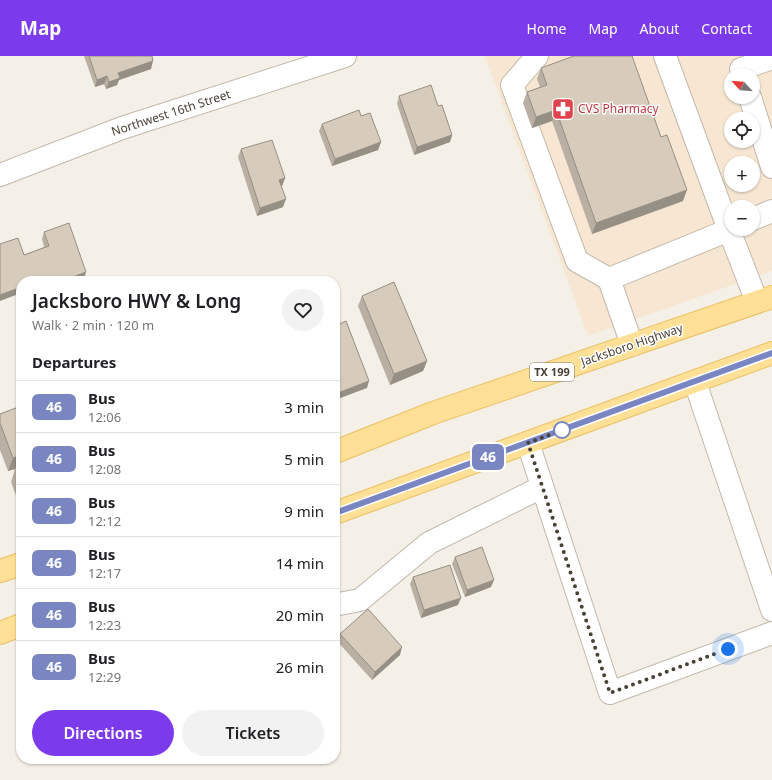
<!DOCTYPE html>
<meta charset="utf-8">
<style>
:root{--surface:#fff;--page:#f2f2f2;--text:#202124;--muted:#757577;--line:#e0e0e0;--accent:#7c3aed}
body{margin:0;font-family:"Noto Sans",sans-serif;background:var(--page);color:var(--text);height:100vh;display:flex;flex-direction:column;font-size:15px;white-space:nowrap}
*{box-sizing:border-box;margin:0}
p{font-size:13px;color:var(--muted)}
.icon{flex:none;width:22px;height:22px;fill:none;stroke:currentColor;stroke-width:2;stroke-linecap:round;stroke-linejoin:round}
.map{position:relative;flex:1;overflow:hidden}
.sheet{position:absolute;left:16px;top:220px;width:324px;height:488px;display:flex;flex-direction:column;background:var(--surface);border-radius:16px;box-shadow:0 1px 3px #0004}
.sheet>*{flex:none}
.badge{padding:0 8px;border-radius:6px;font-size:14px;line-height:26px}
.needle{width:26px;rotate:296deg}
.buttons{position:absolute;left:724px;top:12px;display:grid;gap:8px}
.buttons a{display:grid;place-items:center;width:36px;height:36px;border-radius:50%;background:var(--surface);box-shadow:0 1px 3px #0004;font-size:20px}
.you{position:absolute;width:20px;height:20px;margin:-10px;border:3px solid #fff;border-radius:50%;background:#1a73e8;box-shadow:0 0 0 6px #1a73e833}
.map>.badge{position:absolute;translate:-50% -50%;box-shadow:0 0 0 2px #fff}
h2{padding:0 16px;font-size:15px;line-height:36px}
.round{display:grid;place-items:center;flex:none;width:42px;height:42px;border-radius:21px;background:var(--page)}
.headline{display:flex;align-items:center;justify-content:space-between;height:68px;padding:0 16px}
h1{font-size:19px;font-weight:600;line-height:30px}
.action{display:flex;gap:8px;margin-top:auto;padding:8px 16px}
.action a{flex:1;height:46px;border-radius:24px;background:var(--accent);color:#fff;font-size:16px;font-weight:600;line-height:46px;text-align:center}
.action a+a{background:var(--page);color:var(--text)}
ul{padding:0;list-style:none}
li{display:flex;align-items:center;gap:12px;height:52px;padding:0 16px;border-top:1px solid var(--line)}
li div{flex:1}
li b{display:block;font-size:15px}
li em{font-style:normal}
li .badge{min-width:44px;font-weight:700;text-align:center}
header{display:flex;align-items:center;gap:24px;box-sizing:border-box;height:56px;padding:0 20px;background:var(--accent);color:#fff}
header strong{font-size:19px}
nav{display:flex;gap:22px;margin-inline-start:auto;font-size:14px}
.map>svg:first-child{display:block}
.commercial{fill:#f7e7d2;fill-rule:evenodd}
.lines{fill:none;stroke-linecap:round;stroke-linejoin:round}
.minor-casing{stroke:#c1b8a9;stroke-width:24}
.major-casing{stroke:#eabf60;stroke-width:24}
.minor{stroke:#fff;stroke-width:22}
.major{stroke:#ffe096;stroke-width:22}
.wall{fill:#b9afa2}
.shaded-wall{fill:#968f84}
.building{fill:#d7ccbc;stroke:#968f84}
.line-casing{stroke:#fff;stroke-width:9}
.line{stroke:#7986c2;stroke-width:6}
.walk{stroke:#484136;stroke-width:4;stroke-dasharray:0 7.2}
.stop-dot{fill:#fff;stroke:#7986c2;stroke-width:2}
.labels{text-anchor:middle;stroke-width:3;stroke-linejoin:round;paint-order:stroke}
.shield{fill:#fff;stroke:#7f7a72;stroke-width:1}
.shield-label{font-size:11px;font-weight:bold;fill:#484136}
.health-label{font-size:12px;fill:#be3a42;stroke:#fff;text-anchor:start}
.street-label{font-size:12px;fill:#484136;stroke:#fff}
</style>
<header>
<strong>Map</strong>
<nav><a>Home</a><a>Map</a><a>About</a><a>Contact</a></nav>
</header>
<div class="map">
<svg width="772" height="724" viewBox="0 0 772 724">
<rect width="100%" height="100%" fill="#f5f0e7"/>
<path class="commercial" d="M487,0H770L772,6V215L588,280L485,1ZM731,19H753V41H731ZM731,63H753V85H731ZM731,107H753V129H731ZM731,151H753V173H731Z"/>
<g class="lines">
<g class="minor-casing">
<g id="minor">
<polyline points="537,0 512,29 577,205 609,223 632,289"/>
<polyline points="665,0 729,174 731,173"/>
<polyline points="743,19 741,13 772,2"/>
<polyline points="750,41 772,111"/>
<polyline points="0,119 122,72 345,0"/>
<polyline points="753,163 772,155"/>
<polyline points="609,223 729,174 757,246"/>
<polyline points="695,326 772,554"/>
<polyline points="528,387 610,637 772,577"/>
<polyline points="335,546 339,548 360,544 429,487 542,431"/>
</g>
</g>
<g class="major-casing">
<g id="major">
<polyline points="335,396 433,357 772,241"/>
<polyline points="335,457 772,297"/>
<polyline points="0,515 21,508"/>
<polyline points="0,577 21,569"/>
</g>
</g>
<use href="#minor" class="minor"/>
<use href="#major" class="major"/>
</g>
<g class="wall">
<polygon points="84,0 152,0 151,13 119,24 117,29 106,33 104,28 95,31"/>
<polygon points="541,12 683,145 592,178 552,65 532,72 523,47 527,36 540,31 537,23"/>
<polygon points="399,40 438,50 452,79 450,86 414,99 397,48"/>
<polygon points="361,60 381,86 378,94 332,110 319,75 322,68"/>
<polygon points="241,93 285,122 282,130 283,151 257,160 238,101"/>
<polygon points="44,176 84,224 81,225 21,225 24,199 44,191 42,183"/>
<polygon points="362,240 427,305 423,315 390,329 358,250"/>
<polygon points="21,350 21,453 11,426 15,413 8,415 0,394 0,358"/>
<polygon points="455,501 491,531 465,541 452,508"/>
<polygon points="413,521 458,549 421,562 410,528"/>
<polygon points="340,578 400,599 372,624 337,585"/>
</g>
<g class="shaded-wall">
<polygon points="153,5 151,13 119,24 117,29 106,33 109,26 118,17"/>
<polygon points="107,20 104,28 95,31 97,24"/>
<polygon points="556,54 552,65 532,72 536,61"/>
<polygon points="452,79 450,86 414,99 417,91"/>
<polygon points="381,86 378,94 332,110 335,103"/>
<polygon points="285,122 282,130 277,131 279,124"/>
<polygon points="687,134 683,145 592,178 596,167"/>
<polygon points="286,143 283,151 257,160 260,152"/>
<polygon points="86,216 84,224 81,225 62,225"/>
<polygon points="21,231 21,237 0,245 0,239"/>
<polygon points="427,305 423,315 390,329 394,318"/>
<polygon points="369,325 367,332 335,344 335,338"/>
<polygon points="20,399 15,413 8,415 13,402"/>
<polygon points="494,524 491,531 465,541 467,534"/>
<polygon points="461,542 458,549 421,562 424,554"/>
<polygon points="402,591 400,599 372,624 375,616"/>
</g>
<g class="building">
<polygon points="89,0 152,0 153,5 118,17 120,22 109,26 107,20 97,24"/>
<polygon points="574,0 632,0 661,81 667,79 687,134 596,167 556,54 536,61 527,36 547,29 541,12"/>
<polygon points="431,29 438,50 442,49 452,79 417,91 399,40"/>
<polygon points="359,54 361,60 370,57 381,86 335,103 322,68"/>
<polygon points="272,84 285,122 279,124 286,143 260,152 241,93"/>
<polygon points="69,167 86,216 62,225 40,225 40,224 37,225 21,225 21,231 0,239 0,188 18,182 24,199 49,190 44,176"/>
<polygon points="394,226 427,305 394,318 362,240"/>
<polygon points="346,265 369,325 335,338 335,270"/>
<polygon points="21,350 21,401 20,399 13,402 0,367 0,358"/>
<polygon points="21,410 21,427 16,412"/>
<polygon points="482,491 494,524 467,534 455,501"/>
<polygon points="450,509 461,542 424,554 413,521"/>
<polygon points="368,553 402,591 375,616 340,578"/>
</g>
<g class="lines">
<g class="line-casing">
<polyline id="line" points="335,457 772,297"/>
</g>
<use href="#line" class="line"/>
<polyline class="walk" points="562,374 528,387 610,637 728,593"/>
</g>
<defs>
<g id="pharmacy-square" transform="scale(1.15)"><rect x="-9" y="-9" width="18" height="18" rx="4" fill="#e0444e" stroke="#fff"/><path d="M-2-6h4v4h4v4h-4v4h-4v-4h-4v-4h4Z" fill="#fff"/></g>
</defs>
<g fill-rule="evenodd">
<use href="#pharmacy-square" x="563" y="53"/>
</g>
<circle class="stop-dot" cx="562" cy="374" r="8"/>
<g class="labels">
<rect class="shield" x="530" y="307" width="44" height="18" rx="3"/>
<g class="shield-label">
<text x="552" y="320">TX 199</text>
</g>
<g class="health-label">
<text x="578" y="57">CVS Pharmacy</text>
</g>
<g class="street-label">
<text transform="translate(171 57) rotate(-18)" y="4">Northwest 16th Street</text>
<text transform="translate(632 289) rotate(-19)" y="4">Jacksboro Highway</text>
</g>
</g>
</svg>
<div class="buttons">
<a><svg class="needle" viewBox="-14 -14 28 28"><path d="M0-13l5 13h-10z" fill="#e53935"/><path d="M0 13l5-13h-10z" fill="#757577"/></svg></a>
<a><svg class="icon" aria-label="locate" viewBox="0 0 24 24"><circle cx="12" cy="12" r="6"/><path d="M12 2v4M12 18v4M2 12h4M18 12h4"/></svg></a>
<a>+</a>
<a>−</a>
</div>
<div class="you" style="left:728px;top:593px"></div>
<b class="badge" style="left:488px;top:401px;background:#7986c2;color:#fff">46</b>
<section class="sheet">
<div class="headline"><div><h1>Jacksboro HWY &amp; Long</h1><p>Walk · 2 min · 120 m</p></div><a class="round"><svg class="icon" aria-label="heart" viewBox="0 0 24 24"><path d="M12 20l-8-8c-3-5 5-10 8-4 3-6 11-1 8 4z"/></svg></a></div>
<h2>Departures</h2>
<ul>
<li><span class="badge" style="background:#7986c2;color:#fff">46</span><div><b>Bus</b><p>12:06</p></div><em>3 min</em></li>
<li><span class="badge" style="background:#7986c2;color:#fff">46</span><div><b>Bus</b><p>12:08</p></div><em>5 min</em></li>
<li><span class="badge" style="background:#7986c2;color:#fff">46</span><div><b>Bus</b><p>12:12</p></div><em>9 min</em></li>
<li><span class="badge" style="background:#7986c2;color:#fff">46</span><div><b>Bus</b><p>12:17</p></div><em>14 min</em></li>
<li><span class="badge" style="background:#7986c2;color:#fff">46</span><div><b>Bus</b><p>12:23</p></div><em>20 min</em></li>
<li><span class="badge" style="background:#7986c2;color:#fff">46</span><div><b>Bus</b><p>12:29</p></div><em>26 min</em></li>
</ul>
<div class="action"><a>Directions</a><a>Tickets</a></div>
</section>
</div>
